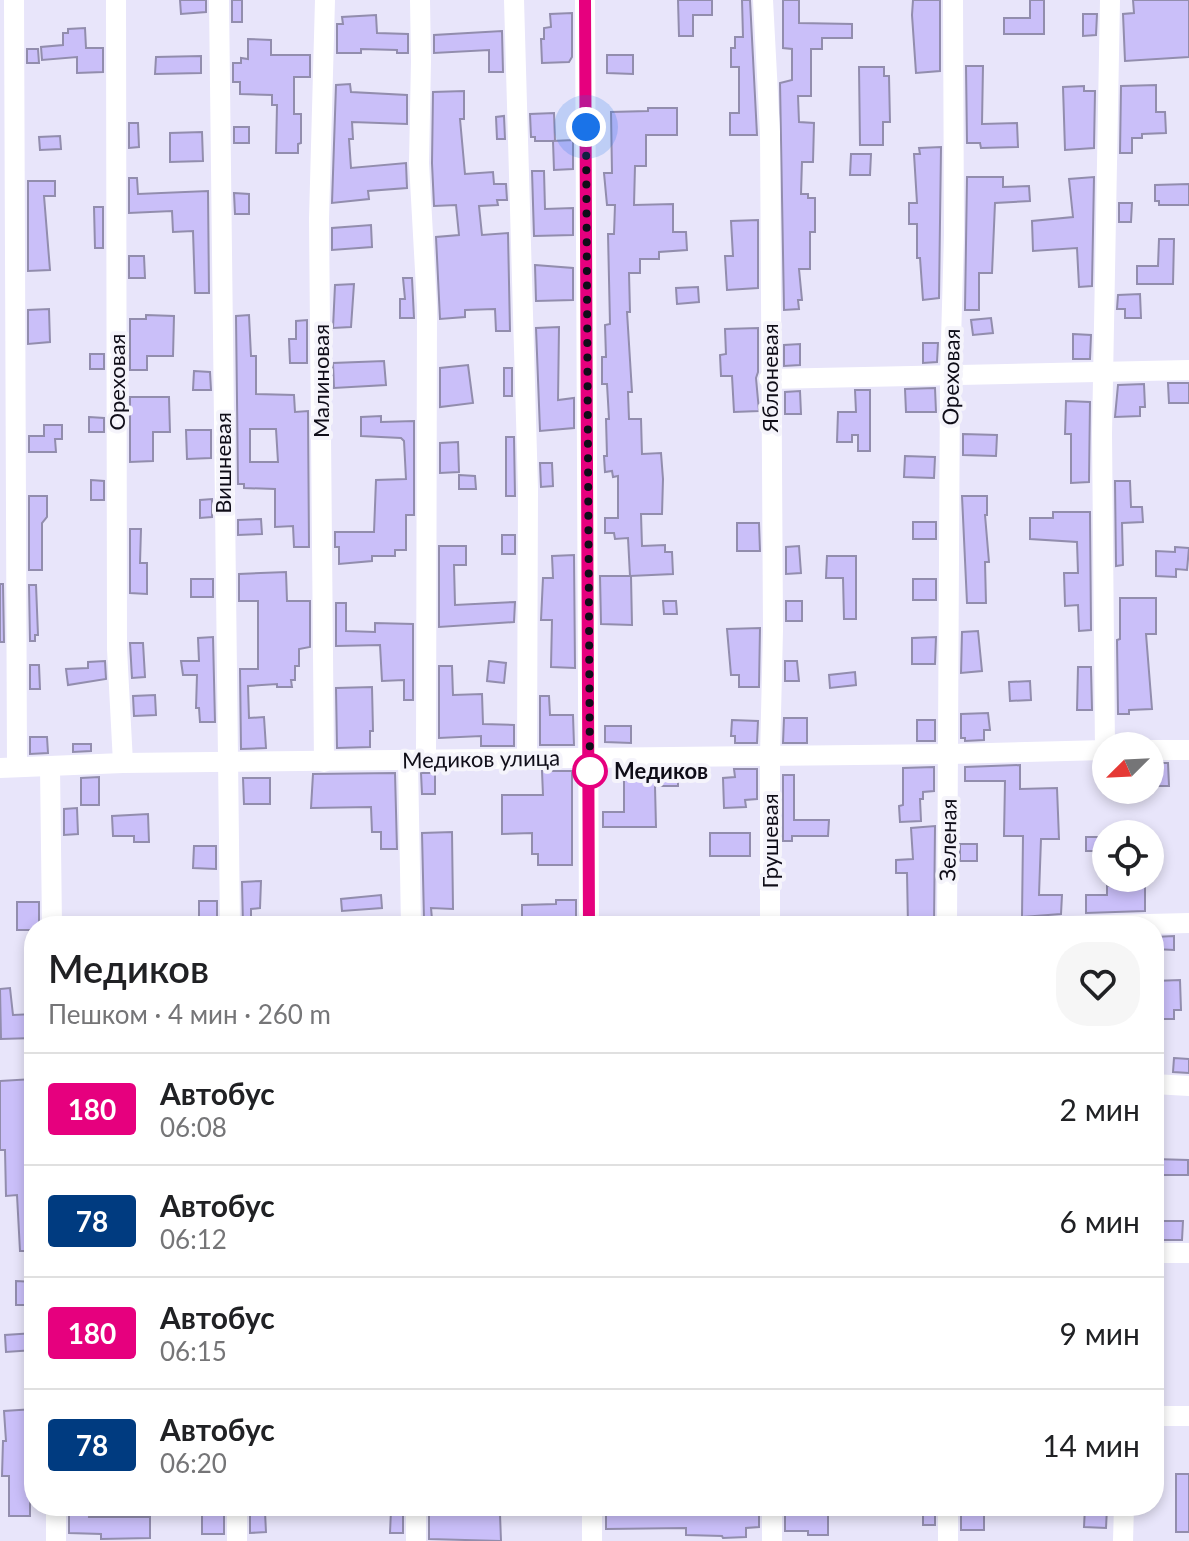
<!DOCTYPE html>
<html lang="ru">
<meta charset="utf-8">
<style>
:root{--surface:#fff;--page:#f6f6f6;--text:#202124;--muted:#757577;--line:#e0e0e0}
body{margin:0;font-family:Lato,sans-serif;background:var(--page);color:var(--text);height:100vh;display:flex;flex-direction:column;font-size:30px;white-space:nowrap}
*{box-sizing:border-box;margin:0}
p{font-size:26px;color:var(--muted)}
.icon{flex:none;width:44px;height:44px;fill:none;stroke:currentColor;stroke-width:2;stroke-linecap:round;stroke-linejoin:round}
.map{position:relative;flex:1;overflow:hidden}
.details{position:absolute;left:24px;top:916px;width:1140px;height:600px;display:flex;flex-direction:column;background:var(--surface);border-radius:32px;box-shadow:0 4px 12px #0003}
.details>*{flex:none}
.badge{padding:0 16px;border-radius:6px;font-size:28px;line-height:52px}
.needle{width:52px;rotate:246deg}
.fabs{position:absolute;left:1092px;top:732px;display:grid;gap:16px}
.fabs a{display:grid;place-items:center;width:72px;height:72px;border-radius:50%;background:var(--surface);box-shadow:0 4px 12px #0003;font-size:40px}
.you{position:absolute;width:40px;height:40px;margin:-20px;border:6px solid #fff;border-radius:50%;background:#1a73e8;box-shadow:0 0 0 12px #1a73e833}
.map>.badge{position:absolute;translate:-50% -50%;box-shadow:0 0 0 4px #fff}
.round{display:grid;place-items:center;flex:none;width:84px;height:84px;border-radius:32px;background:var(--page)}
.summary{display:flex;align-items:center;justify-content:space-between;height:136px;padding:0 24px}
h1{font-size:38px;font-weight:600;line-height:60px}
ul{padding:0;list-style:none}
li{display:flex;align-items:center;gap:24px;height:112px;padding:0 24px;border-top:2px solid var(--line)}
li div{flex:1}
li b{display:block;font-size:30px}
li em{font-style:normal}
li .badge{min-width:88px;font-weight:700;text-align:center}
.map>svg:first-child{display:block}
.building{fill:#cabff9;stroke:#928dad;stroke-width:2;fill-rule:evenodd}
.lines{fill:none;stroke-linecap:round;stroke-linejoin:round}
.street{stroke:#fff;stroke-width:20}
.line-casing{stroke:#fff;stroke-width:18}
.line{stroke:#e6007e;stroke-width:12}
.walk{stroke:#0f0d18;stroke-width:8;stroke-dasharray:0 14.4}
.stop-dot{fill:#fff;stroke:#e6007e;stroke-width:4}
.labels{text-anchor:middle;stroke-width:8;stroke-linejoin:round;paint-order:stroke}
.street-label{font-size:22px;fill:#0f0d18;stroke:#f5f4fb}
.stop-label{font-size:22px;font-weight:bold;fill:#0f0d18;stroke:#f5f4fb;text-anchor:start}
</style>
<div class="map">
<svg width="1189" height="1541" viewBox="0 0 1189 1541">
<rect width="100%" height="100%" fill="#e8e5fa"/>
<g class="building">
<polygon points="180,0 206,0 206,12 181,14"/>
<rect x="232" y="0" width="10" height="22"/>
<polygon points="678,0 712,0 712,15 693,15 693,36 679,36"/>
<polygon points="742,0 750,0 757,135 730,135 730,113 739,113 739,67 731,67 731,48 735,48 735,37 743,37"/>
<polygon points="783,0 799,0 799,23 852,24 852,38 822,38 822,49 811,49 811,96 798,96 799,122 814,123 813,162 802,162 801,194 808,194 808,198 815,198 815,232 810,232 810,269 799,269 802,300 798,300 799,309 784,310 780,83 792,80 792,49 783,48"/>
<polygon points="913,0 940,0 940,71 916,73 912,15"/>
<polygon points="1030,0 1044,0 1044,34 1004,34 1004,18 1030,18"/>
<polygon points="1133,0 1189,0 1189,57 1125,61 1123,14 1134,13"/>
<polygon points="572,13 572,57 569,62 542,63 541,39 544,39 544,28 551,27 550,14"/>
<polygon points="1083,14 1097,14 1096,35 1083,36"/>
<polygon points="376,15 377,33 408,34 408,53 397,53 397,50 361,49 361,53 337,53 337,24 343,24 342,17"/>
<polygon points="85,28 86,48 103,48 103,72 77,73 77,57 42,60 41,47 63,45 63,33 68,33 68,29"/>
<polygon points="502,31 503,72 489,72 489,50 434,53 434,35"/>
<polygon points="248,39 271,40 271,55 310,55 310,77 294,77 294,114 301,114 301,143 298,144 298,153 276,153 277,105 272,105 272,95 240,94 240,82 233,82 233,63 241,63 241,58 248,59"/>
<polygon points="27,49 38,49 39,63 27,63"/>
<polygon points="607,55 633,55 633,74 607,73"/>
<polygon points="201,56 201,73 155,74 156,57"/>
<polygon points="966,66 983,66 982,124 1017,123 1018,147 981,148 980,143 967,143"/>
<polygon points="859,67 884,67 884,76 889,76 890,122 883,122 883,145 860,145"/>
<polygon points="350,84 351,92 407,95 407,124 352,122 353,139 349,139 351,168 406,163 407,188 368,191 369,199 332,203 336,85"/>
<polygon points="1156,85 1156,112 1165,112 1166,133 1142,134 1142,138 1132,138 1132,153 1120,153 1121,86"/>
<polygon points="1084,86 1084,91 1095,91 1094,148 1065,150 1063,87"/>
<polygon points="464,91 464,119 460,119 465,174 493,172 494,184 506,184 507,200 497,200 498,205 479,206 482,235 508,233 510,331 496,331 495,309 465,310 465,317 440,319 436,237 459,235 456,205 434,206 432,163 433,92"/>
<polygon points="648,108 677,108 677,135 646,135 646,166 635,166 634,205 673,204 673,232 686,232 687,250 659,252 659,259 640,259 640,273 629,273 630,312 627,312 632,392 628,392 629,419 641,419 642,454 661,453 663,479 662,514 641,514 642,546 665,545 665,552 672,552 673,574 630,576 628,538 615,539 614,533 605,533 605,518 618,518 618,476 613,477 612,471 605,472 604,456 607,456 606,419 609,419 607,384 602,384 602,357 606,357 605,325 610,324 608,234 614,234 615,205 607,205 604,173 612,173 611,112 648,111"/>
<polygon points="554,113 555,141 535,141 535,137 531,137 530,114"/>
<polygon points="504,116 505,139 497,139 496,117"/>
<polygon points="129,123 138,123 139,147 129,148"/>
<rect x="234" y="127" width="15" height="16"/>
<polygon points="202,132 203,161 170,162 170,133"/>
<polygon points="60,136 61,149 40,150 39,137"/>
<polygon points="573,140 573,169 554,170 553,141"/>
<polygon points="941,147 939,298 923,300 920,258 917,258 917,224 909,224 909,203 917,203 914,154 920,154 919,148"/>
<polygon points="851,154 871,154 870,175 850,175"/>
<polygon points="532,171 544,171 545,209 573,208 573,235 534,236"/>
<polygon points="967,177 1003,177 1003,187 1029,186 1030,201 995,203 992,273 979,273 979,310 965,310"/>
<polygon points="1094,177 1092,286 1079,287 1077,248 1033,251 1032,221 1073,217 1069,179"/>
<polygon points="129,178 137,178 138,194 208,191 209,293 195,293 193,231 173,232 172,211 129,213"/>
<polygon points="28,181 55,181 55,196 44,196 50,270 28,271"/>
<polygon points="1189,184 1189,205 1159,205 1159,201 1155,201 1155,185"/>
<polygon points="234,193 249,194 249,214 235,214"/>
<polygon points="1119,203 1132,203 1131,222 1119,222"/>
<polygon points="94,207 103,207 103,248 95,248"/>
<polygon points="758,220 758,288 727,290 725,256 733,256 731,221"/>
<polygon points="371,225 372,247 332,250 332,228"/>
<polygon points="1159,239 1174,239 1173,284 1137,284 1137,266 1158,266"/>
<polygon points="129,256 144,256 145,278 129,278"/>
<polygon points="535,265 573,268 573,300 536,301"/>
<polygon points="403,278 412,278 414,318 400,318 400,299 405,299"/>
<polygon points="354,284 351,327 333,328 335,285"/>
<polygon points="698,287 699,302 677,304 676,288"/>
<polygon points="1140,294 1141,318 1125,318 1125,309 1117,309 1118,295"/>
<polygon points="49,309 50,342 28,344 28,310"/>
<polygon points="146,315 174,316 173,356 147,356 147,370 130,370 130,319 146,319"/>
<path d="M249,315L251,356H256V394L294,395L295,412L308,411L309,547H294L293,526L275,527V489L244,488V484H238L236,316ZM250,429H276L278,462H250Z"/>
<polygon points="991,318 993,333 973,335 971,320"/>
<polygon points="307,320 307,363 290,363 289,339 296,339 296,321"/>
<polygon points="559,327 558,400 574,398 574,428 540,431 536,328"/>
<polygon points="758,328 758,372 756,378 759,411 734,412 732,376 721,376 720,355 726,354 725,329"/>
<polygon points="1073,334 1091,335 1090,359 1073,359"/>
<polygon points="923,343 938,343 937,362 923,363"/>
<polygon points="800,344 800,365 784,366 784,345"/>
<rect x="90" y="354" width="14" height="15"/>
<polygon points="384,361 386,385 334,388 333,363"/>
<polygon points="468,365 473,403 440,407 440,368"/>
<rect x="504" y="368" width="8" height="28"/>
<polygon points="194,371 210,372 211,390 193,390"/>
<polygon points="1168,383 1189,383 1189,403 1169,403"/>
<polygon points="1144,384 1145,407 1140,407 1140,416 1115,417 1118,385"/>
<polygon points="935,388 936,412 906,412 905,389"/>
<polygon points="855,390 870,390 870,451 858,451 858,435 852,435 852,442 837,442 838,412 856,412"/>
<polygon points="800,391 801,414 785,414 785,392"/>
<polygon points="130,397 169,397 170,432 153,432 153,461 130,462"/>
<polygon points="1066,401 1090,402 1089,482 1071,483 1071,434 1065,434"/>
<polygon points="381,416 381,422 414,421 414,515 406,515 406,550 395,550 395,556 372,556 372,561 339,564 339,547 335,547 335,532 374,532 376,480 406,479 404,441 401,438 361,436 361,417"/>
<polygon points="89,417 104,418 104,432 89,432"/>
<polygon points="44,425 62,425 62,439 55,439 56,452 29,452 29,436 44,436"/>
<polygon points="186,430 211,430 211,458 187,459"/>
<polygon points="963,434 997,435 996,456 963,455"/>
<polygon points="506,437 514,437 515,496 506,496"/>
<polygon points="458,442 459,472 440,473 440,443"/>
<polygon points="905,456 935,457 934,478 904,477"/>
<polygon points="540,463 552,463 553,486 541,487"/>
<polygon points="459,475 475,476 476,489 459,489"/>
<polygon points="91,480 104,481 104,500 91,500"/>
<polygon points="1115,481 1130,481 1131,507 1142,507 1143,522 1122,523 1123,565 1116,566"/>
<polygon points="29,496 47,496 47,517 42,523 42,570 29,570"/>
<polygon points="962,496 987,496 987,515 985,515 989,562 985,562 986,603 967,603"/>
<polygon points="212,499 212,517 200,518 200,500"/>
<polygon points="1053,512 1090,512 1091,630 1079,631 1078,605 1065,606 1064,573 1078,573 1077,542 1030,539 1030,518 1053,518"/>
<polygon points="261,519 262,534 238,535 238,520"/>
<rect x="913" y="522" width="23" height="17"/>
<polygon points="737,523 759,523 760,551 737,551"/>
<polygon points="130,529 141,529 140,563 147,563 147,594 130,593"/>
<rect x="502" y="535" width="13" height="19"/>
<polygon points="439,546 466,546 466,565 454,565 455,605 515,602 514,622 439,627"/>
<polygon points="799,546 801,573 786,574 786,547"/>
<polygon points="1175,547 1189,548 1187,570 1176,569 1176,577 1156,576 1156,551 1175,552"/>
<polygon points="574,555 575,668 551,667 552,620 541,620 543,578 553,578 552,556"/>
<polygon points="827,556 856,556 856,619 844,619 843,578 826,578"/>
<polygon points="286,572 287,601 310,601 310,647 299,649 299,666 295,666 295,680 291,680 292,687 277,687 277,684 248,686 249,718 264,717 266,748 241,749 240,669 258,669 258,601 239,601 239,574"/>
<polygon points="600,576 631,576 632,625 601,624"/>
<rect x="191" y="579" width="22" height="18"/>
<rect x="913" y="579" width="23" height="21"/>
<polygon points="0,584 3,584 4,642 0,642"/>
<polygon points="29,585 36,585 38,635 35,635 35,641 30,641"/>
<polygon points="1120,598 1156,598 1156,634 1146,634 1152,709 1129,710 1129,714 1118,714 1117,640 1120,639"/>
<polygon points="663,601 676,601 677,614 664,614"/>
<rect x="786" y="601" width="16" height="20"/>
<polygon points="336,603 346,603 346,631 375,632 375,623 413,624 413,700 404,700 404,680 382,681 380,645 336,646"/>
<polygon points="760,628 759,687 739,687 739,675 731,675 727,629"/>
<polygon points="978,631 982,671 961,673 962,632"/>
<polygon points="213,637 215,722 200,722 199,708 196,708 197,675 183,675 181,661 199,661 198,638"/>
<polygon points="936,637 935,664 912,664 912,638"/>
<polygon points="130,643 143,643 145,677 132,678"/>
<polygon points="105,661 106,679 68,685 66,669 88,668 88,662"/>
<polygon points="489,661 506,663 504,683 487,681"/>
<polygon points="785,661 797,661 799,681 785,681"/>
<polygon points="30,665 39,665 40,689 30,689"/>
<polygon points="439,666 452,666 453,695 482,694 483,724 514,725 514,746 481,746 481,736 439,738"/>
<polygon points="1078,667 1091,667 1092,710 1077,710"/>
<polygon points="855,672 856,685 830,688 829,675"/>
<polygon points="1030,681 1031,700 1010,701 1009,682"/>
<polygon points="372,687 373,731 370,731 370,747 337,748 336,688"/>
<polygon points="155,695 156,715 134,716 133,696"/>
<polygon points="540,696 549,696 550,715 573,715 574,745 540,745"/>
<polygon points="988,713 990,730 984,730 984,740 965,741 965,738 961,738 961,714"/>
<polygon points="784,718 807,718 807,743 783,743"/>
<polygon points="732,720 758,721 757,743 735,743 735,736 731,736"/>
<rect x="917" y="720" width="18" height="21"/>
<polygon points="605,726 631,726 631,743 605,742"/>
<polygon points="30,737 47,737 48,753 30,754"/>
<polygon points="73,744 91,744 91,751 73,752"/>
<polygon points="1150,763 1168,763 1169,786 1150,786"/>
<polygon points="1020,765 1020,789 1057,788 1059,839 1041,839 1039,895 1062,895 1061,914 1022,917 1023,836 1004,836 1005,781 965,781 965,767"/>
<polygon points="934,767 934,791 923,792 923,799 920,799 921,821 900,822 899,806 903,805 903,768"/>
<polygon points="734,769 757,769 757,799 745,800 746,807 724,808 723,778 735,777"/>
<polygon points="655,770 678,771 678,786 655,786 656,827 603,827 603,812 624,812 624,771"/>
<polygon points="542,771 572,771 572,865 538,865 538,854 532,854 532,833 502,834 502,795 543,795"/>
<polygon points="395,773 397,849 381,849 381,832 372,832 371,807 311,808 313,774"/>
<polygon points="421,773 435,773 435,794 422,794"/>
<polygon points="783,775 794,775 794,820 829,820 828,836 792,836 792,841 783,841"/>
<polygon points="99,777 99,805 81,805 81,778"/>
<polygon points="243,778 270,778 270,804 244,804"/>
<polygon points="77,808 78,834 64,835 64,809"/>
<polygon points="148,814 149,842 134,842 134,836 113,836 112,816"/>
<polygon points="935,826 934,926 908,926 907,873 896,873 896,860 913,859 911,828"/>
<polygon points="452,832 453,909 431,908 432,919 424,920 422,833"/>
<rect x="710" y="833" width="40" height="23"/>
<rect x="1086" y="837" width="20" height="14"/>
<rect x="960" y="844" width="17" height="17"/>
<polygon points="194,846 216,846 216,869 193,868"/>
<polygon points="261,881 260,908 251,909 251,926 243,926 242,882"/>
<polygon points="1107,886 1145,886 1145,911 1086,913 1086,895 1107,895"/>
<polygon points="381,895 382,908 342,911 341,899"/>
<polygon points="556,900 576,900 576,919 547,919 547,926 522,926 522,905 556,904"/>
<polygon points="199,901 217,901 217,922 199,921"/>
<polygon points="17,902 39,902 39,926 34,926 34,930 17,930"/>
<polygon points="1174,936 1174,950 1154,949 1154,937"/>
<polygon points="1180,980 1181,1010 1174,1010 1174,1019 1155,1019 1154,981"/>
<polygon points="10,988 13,1015 34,1014 34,1038 1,1039 0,989"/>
<polygon points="1174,1058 1189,1059 1189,1073 1173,1072"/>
<polygon points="33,1079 34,1251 20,1251 17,1195 6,1196 5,1150 0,1150 0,1081"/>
<polygon points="1154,1159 1188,1160 1188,1175 1154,1175"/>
<polygon points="1162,1221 1183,1221 1182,1240 1162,1240"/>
<polygon points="16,1281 34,1282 34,1305 16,1305"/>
<polygon points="34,1333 34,1350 6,1352 5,1335"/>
<polygon points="34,1409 34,1433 29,1434 30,1463 34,1463 34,1495 30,1495 30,1516 9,1516 9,1476 2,1476 3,1441 6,1441 4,1411"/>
<rect x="1176" y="1474" width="13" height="58"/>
<polygon points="69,1506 90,1506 89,1517 150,1517 150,1538 101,1539 101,1534 69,1533"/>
<polygon points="606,1506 626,1506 626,1515 656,1514 656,1509 687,1506 759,1506 759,1527 746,1528 746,1537 723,1538 722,1536 686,1535 686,1528 606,1529"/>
<polygon points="785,1506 828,1506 828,1535 808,1535 808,1531 785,1531"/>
<rect x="923" y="1506" width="12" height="19"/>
<rect x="961" y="1506" width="23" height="24"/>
<polygon points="1085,1507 1107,1508 1106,1528 1084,1527"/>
<polygon points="202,1509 224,1510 224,1534 202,1534"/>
<polygon points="391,1510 403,1510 403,1533 390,1533"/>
<polygon points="265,1512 266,1532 250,1533 250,1513"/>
<polygon points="429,1514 500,1514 501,1541 429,1539"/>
</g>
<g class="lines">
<g class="street">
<polyline points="14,0 17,767"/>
<polyline points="116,0 117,649 123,763"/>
<polyline points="219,0 230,926"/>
<polyline points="420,0 421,61 419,163 427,306 426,761"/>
<polyline points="514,0 528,489 527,758"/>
<polyline points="585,0 589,926"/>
<polyline points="763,0 770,132 773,630 770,756 770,926"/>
<polyline points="769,379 1189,370"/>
<polyline points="1105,750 1102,434 1110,0"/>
<polyline points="1150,750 1189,750"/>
<polyline points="408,761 411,926"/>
<polyline points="324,762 319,219 325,0"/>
<polyline points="50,767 52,926"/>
<polyline points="0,768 123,763 950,754 1106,750"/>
<polyline points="947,926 950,376 954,235 953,0"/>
<polyline points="1067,926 1189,923"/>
<polyline points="1154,1084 1189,1086"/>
<polyline points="1154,1253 1189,1253"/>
<polyline points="1154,1416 1189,1416"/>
<polyline points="237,1506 237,1541"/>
<polyline points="416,1506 416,1541"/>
<polyline points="592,1506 592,1541"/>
<polyline points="772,1506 772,1541"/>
<polyline points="948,1506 948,1541"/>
<polyline points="56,1541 56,1506"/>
<polyline points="1123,1541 1124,1506"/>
</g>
</g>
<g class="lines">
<g class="line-casing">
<polyline id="line" points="585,0 589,926"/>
</g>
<use href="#line" class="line"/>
<polyline class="walk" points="586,127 590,785 590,771"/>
</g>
<circle class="stop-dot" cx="590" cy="771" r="16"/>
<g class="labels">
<g class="street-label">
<text transform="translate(951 377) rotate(-89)" y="8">Ореховая</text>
<text transform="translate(770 378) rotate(-90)" y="8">Яблоневая</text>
<text transform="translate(321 381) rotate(-90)" y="8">Малиновая</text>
<text transform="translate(117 382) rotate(-90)" y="8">Ореховая</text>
<text transform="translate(223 463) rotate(-90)" y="8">Вишневая</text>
<text transform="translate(481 759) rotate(-1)" y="8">Медиков улица</text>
<text transform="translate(948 840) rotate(-89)" y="8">Зеленая</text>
<text transform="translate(770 841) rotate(-90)" y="8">Грушевая</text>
</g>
<g class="stop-label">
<text x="614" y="779">Медиков</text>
</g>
</g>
</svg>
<div class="fabs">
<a><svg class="needle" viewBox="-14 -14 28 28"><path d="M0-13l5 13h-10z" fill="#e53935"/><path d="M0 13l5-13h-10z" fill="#757577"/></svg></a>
<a><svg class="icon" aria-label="locate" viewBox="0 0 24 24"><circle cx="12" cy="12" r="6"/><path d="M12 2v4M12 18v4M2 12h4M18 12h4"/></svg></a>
</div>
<div class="you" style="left:586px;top:127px"></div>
<section class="details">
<div class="summary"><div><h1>Медиков</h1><p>Пешком · 4 мин · 260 m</p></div><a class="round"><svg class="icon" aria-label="heart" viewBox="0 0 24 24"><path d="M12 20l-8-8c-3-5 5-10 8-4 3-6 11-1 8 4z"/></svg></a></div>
<ul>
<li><span class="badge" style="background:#e6007e;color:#fff">180</span><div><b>Автобус</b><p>06:08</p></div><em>2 мин</em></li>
<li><span class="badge" style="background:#003b80;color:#fff">78</span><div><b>Автобус</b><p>06:12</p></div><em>6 мин</em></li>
<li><span class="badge" style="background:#e6007e;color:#fff">180</span><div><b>Автобус</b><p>06:15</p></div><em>9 мин</em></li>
<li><span class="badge" style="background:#003b80;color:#fff">78</span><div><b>Автобус</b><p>06:20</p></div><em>14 мин</em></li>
</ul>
</section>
</div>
